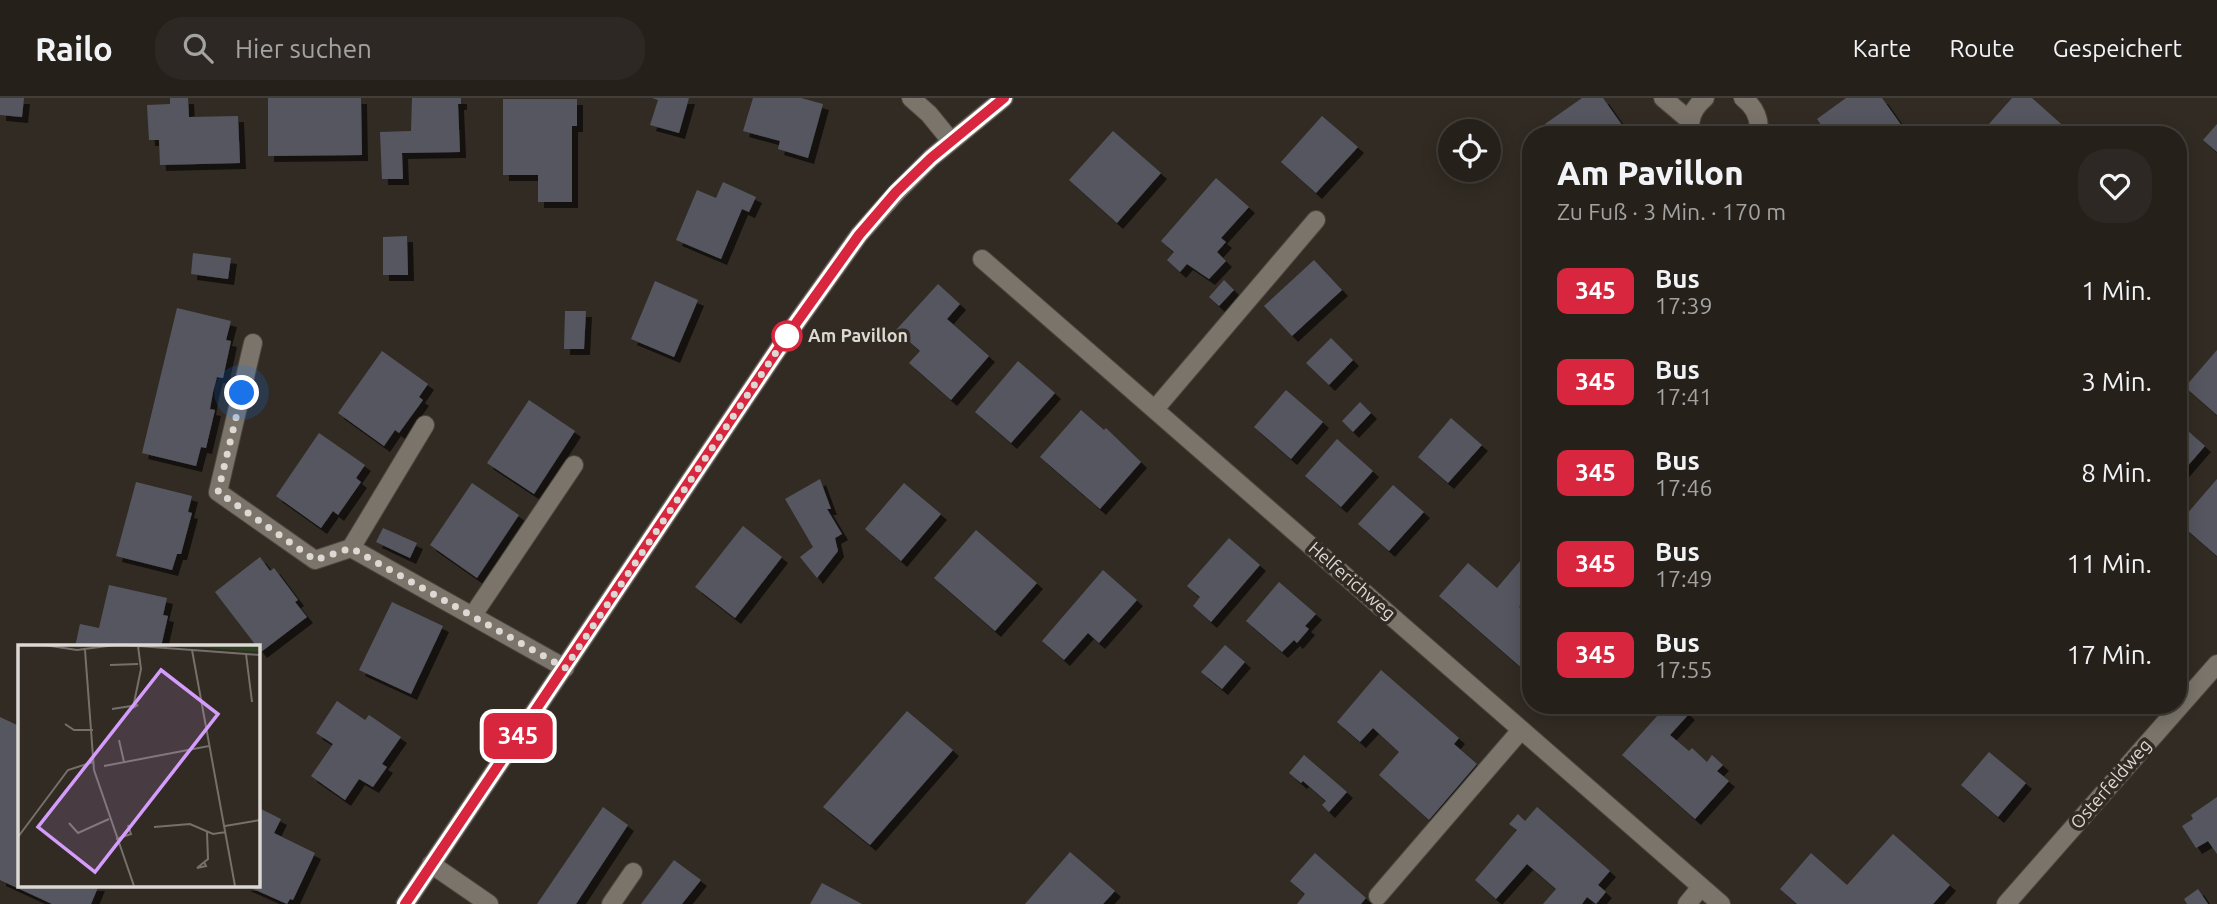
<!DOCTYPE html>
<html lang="de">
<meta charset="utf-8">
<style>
:root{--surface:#25201a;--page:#2d2823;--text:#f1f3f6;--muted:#a3a3a2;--line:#423e39}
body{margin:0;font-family:Ubuntu,sans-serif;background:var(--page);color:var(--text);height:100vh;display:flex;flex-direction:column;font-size:26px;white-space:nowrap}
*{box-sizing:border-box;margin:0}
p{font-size:23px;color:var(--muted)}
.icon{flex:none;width:38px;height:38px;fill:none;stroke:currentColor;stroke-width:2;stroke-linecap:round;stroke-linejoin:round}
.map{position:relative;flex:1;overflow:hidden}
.panel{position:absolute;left:1522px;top:28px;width:665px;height:588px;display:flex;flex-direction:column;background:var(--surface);border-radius:28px;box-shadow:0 4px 18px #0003,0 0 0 2px var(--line)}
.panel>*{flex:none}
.badge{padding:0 14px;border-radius:10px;font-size:24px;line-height:46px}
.fabs{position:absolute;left:1438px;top:21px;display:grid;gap:14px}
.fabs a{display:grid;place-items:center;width:63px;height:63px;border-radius:50%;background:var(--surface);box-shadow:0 4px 18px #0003,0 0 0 2px var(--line);font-size:35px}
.you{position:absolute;width:35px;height:35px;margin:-18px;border:5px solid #fff;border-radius:50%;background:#1a73e8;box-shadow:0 0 0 10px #1a73e833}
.map>.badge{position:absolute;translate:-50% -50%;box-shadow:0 0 0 4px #fff}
.round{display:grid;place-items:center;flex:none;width:74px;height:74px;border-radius:28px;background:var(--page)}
.summary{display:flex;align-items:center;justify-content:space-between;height:119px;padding:0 35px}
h1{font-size:33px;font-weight:800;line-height:52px}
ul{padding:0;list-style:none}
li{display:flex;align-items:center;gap:21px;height:91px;padding:0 35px}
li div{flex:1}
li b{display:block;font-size:26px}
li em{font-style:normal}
li .badge{min-width:77px;font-weight:700;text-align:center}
header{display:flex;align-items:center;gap:42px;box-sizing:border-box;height:98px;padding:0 35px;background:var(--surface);border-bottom:2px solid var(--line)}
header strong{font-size:33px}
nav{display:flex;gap:38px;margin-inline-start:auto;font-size:24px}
.search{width:490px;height:63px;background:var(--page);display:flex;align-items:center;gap:18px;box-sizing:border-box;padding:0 24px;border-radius:28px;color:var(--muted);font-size:26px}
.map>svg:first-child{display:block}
.building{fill:#565760;filter:url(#shadow)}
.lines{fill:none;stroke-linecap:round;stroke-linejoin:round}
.lane-casing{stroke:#4c4640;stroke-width:20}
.street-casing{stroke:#4c4640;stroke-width:20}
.secondary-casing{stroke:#4c4640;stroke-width:20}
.lane{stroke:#7b746b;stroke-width:18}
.street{stroke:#7b746b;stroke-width:18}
.secondary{stroke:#7b746b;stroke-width:18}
.line-casing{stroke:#fff;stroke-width:16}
.line{stroke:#d7263d;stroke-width:10}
.walk{stroke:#dcd8d3;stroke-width:7;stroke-dasharray:0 12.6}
.stop-dot{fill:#fff;stroke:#d7263d;stroke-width:3.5}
.labels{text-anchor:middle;stroke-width:7;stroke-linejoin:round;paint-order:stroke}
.stop-label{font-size:18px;font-weight:bold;fill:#dcd8d3;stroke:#312b23;text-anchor:start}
.street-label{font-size:18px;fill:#dcd8d3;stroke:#312b23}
.inset-road{fill:none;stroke:#757069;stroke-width:2}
.view{fill:#d49cfb;fill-opacity:0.15;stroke:#d49cfb;stroke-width:3.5}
.inset-edge{fill:none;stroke:#dcd8d3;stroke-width:3.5}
</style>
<header>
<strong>Railo</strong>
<div class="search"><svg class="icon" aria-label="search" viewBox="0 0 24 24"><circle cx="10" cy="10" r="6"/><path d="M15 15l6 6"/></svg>Hier suchen</div>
<nav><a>Karte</a><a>Route</a><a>Gespeichert</a></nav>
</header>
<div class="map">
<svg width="2217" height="806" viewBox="0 0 2217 806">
<defs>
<filter id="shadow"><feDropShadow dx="6" dy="6" stdDeviation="0" flood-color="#0009"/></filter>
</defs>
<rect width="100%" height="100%" fill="#312b23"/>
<g class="building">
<polygon points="0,0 24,0 22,19 0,17"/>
<polygon points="170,0 188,0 189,19 238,18 240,65 160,67 159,42 149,42 147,7 170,6"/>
<polygon points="268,0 361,0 362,57 268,58"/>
<polygon points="412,0 461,0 461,6 458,6 460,54 402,55 403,81 382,81 380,34 411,33"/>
<polygon points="689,0 679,35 650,27 658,2 652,0"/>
<polygon points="753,0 801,0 823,6 808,60 778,51 780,43 743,33"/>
<polygon points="1582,0 1603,0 1629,37 1553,37 1545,26"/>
<polygon points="1846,0 1882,0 1904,31 1896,37 1828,37 1817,21"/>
<polygon points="2012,0 2032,0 2069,33 2067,37 1983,37 1981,35"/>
<polygon points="503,1 577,1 577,28 572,28 572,104 538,104 538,77 503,77"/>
<polygon points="1322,18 1358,49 1316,95 1281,64"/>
<polygon points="2217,26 2217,54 2203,42"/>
<polygon points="1113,33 1161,75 1117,125 1069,82"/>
<polygon points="1216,80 1249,109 1221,140 1226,144 1217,154 1226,163 1209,181 1187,166 1180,174 1167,162 1174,154 1161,143"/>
<polygon points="723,84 756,99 749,114 742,111 721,161 676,142 697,92 716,100"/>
<polygon points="407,138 408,177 383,177 383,139"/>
<polygon points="193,155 231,160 228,181 191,176"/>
<polygon points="1314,162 1342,192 1292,238 1264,208"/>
<polygon points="1224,182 1234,192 1219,208 1209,199"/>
<polygon points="655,183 698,202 674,259 631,241"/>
<polygon points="938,186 960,206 947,221 989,258 951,302 909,265 920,253 896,232"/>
<polygon points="177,210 231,223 226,242 231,243 223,280 217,279 213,294 210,311 215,312 206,350 201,349 196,368 142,355"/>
<polygon points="565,213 586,213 584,251 564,251"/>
<polygon points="1331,240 1353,262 1329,287 1306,265"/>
<polygon points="2217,252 2217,317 2185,289"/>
<polygon points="382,253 428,286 419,299 423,302 399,335 395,332 384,348 338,315"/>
<polygon points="1018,263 1055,295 1011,345 975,314"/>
<polygon points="1286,292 1323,324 1291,361 1254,329"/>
<polygon points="529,302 575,333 534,396 487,365"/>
<polygon points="1360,304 1371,315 1353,334 1342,323"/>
<polygon points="1081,312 1104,332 1106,330 1141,364 1100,411 1040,359"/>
<polygon points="1451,320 1482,347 1448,385 1418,359"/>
<polygon points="2179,325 2205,348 2179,378"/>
<polygon points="319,335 365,367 356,380 361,384 338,417 333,413 321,430 276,398"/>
<polygon points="1337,341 1373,373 1341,409 1305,378"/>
<polygon points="820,381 831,411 827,411 842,436 835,440 838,453 817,480 800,459 813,449 785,401"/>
<polygon points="2217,381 2217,458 2179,425"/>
<polygon points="136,384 192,398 188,414 192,415 181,456 177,456 172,472 116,458"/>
<polygon points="472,385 519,417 477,480 430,447"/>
<polygon points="904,385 941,416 901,463 865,431"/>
<polygon points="1393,387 1424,414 1389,453 1358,426"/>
<polygon points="743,428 782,459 735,520 695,489"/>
<polygon points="383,430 417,445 410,460 376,444"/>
<polygon points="976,432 1037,485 995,533 934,480"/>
<polygon points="1229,440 1260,467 1211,524 1193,508 1200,499 1187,488"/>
<polygon points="1531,450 1531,494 1519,509 1531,518 1531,578 1439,498 1468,465 1497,490"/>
<polygon points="260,459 270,473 274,470 298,502 295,504 307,519 261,554 215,494"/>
<polygon points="1103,472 1137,502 1099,545 1088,535 1064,562 1042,543"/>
<polygon points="1279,484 1316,516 1305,528 1309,531 1297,545 1294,542 1282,554 1246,523"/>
<polygon points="109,487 167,500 163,517 168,518 161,549 75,549 80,526 99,530"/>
<polygon points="392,504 443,528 411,596 359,572"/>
<polygon points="1225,547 1245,564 1222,591 1201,574"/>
<polygon points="1381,572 1459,640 1454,646 1477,666 1429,722 1379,677 1399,654 1373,630 1360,644 1337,624"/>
<polygon points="337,603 365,622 369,617 401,639 382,666 387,669 373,689 359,681 345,702 311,678 333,646 316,635"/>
<polygon points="1667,607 1679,607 1689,616 1670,637 1689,653 1692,650 1707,664 1712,657 1723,667 1717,673 1729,683 1695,721 1622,657"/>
<polygon points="907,613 953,652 870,747 823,709"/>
<polygon points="0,619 19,628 19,787 99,787 91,806 52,806 0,782"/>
<polygon points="1989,654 2026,685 1998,719 1961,687"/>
<polygon points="1304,657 1347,694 1329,714 1322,707 1326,703 1303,683 1301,685 1289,675"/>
<polygon points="2217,699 2217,756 2208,743 2196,750 2182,728 2193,721 2191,717"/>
<polygon points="257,709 281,721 274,735 315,755 293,802 290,801 287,806 244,787 257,787"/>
<polygon points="603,709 628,727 576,806 537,806"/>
<polygon points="1537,709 1610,773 1598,787 1606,794 1596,806 1587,799 1582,806 1543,806 1556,791 1527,766 1496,801 1475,782 1517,732 1509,726 1518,716 1525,723"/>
<polygon points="1893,736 1950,787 1933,806 1797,806 1780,791 1811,755 1847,787"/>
<polygon points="1070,754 1115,793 1103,806 1025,806"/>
<polygon points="1315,755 1366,800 1361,806 1297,806 1305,796 1290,783"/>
<polygon points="674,762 701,782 682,806 641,806"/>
<polygon points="822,785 862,806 810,806"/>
<polygon points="2198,791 2208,806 2187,806 2184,801"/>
</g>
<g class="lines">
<g class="lane-casing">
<g id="lane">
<polyline points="253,245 218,394 315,462 351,450 565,570"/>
<polyline points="1155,311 1316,122"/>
<polyline points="351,450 425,327"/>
<polyline points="473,517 574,367"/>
<polyline points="431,766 489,806"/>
<polyline points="1378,798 1521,632"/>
<polyline points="611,806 633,774"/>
<polyline points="1687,806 1701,789"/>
</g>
</g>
<g class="street-casing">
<g id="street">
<polyline points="911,0 929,16 951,43"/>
<polyline points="1663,0 1689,22"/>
<path d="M1743,0C1755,9 1761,22 1758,37"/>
<path d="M1690,37C1689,21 1692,11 1705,0"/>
<polyline points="982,161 1721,806"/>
<polyline points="2006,806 2217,566"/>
</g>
</g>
<g class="secondary-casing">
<polyline id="secondary" points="405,806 789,235 859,137 896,95 931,60 1004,0"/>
</g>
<use href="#lane" class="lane"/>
<use href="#street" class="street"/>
<use href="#secondary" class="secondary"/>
</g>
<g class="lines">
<g class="line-casing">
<polyline id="line" points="405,806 789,235 859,137 896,94 931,60 1004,0"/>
</g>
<use href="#line" class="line"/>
<polyline class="walk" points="242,295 218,394 315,462 351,450 565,570 789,235 787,238"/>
</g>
<circle class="stop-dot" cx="787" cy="238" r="14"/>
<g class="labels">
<g class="stop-label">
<text x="808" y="244">Am Pavillon</text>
</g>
<g class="street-label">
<text transform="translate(1352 483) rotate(41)" y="6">Helferichweg</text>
<text transform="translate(2111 686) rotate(-49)" y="6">Osterfeldweg</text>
</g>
</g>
<g transform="translate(18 547)">
<rect width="242" height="242" fill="#312b23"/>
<path d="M144,0H241V7L190,3Z" fill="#2e4022"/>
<path class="inset-road" d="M26,0L59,5L97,0M107,0L242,10M67,5L76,125L116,241M174,5L217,241M228,9L234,57M92,20L120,19M116,58L123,24L120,1M94,64L120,60L115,63M47,79L56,85H75M101,95L106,117M86,121L191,101M51,178L60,188L91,174M207,181L242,175M136,182L172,179L195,189L208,187M0,192L50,125L75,117M98,194L113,189L110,180M186,217L188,221L179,223L190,214L189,187"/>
<path class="view" d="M143,25L200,69L77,227L20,182Z"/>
<rect width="242" height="242" class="inset-edge"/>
</g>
</svg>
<div class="fabs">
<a><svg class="icon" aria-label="locate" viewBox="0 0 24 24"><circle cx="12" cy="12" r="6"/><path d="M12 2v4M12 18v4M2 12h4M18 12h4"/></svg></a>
</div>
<div class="you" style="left:242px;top:295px"></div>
<b class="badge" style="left:518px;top:638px;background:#d7263d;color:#fff">345</b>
<section class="panel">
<div class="summary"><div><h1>Am Pavillon</h1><p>Zu Fuß · 3 Min. · 170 m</p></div><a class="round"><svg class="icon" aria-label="heart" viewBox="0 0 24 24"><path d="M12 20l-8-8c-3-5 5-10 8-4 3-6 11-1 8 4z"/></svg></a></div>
<ul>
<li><span class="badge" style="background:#d7263d;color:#fff">345</span><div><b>Bus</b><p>17:39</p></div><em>1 Min.</em></li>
<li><span class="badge" style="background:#d7263d;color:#fff">345</span><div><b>Bus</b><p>17:41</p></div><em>3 Min.</em></li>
<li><span class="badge" style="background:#d7263d;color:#fff">345</span><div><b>Bus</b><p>17:46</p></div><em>8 Min.</em></li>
<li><span class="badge" style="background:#d7263d;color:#fff">345</span><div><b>Bus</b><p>17:49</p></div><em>11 Min.</em></li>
<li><span class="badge" style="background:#d7263d;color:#fff">345</span><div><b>Bus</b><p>17:55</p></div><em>17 Min.</em></li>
</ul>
</section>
</div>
